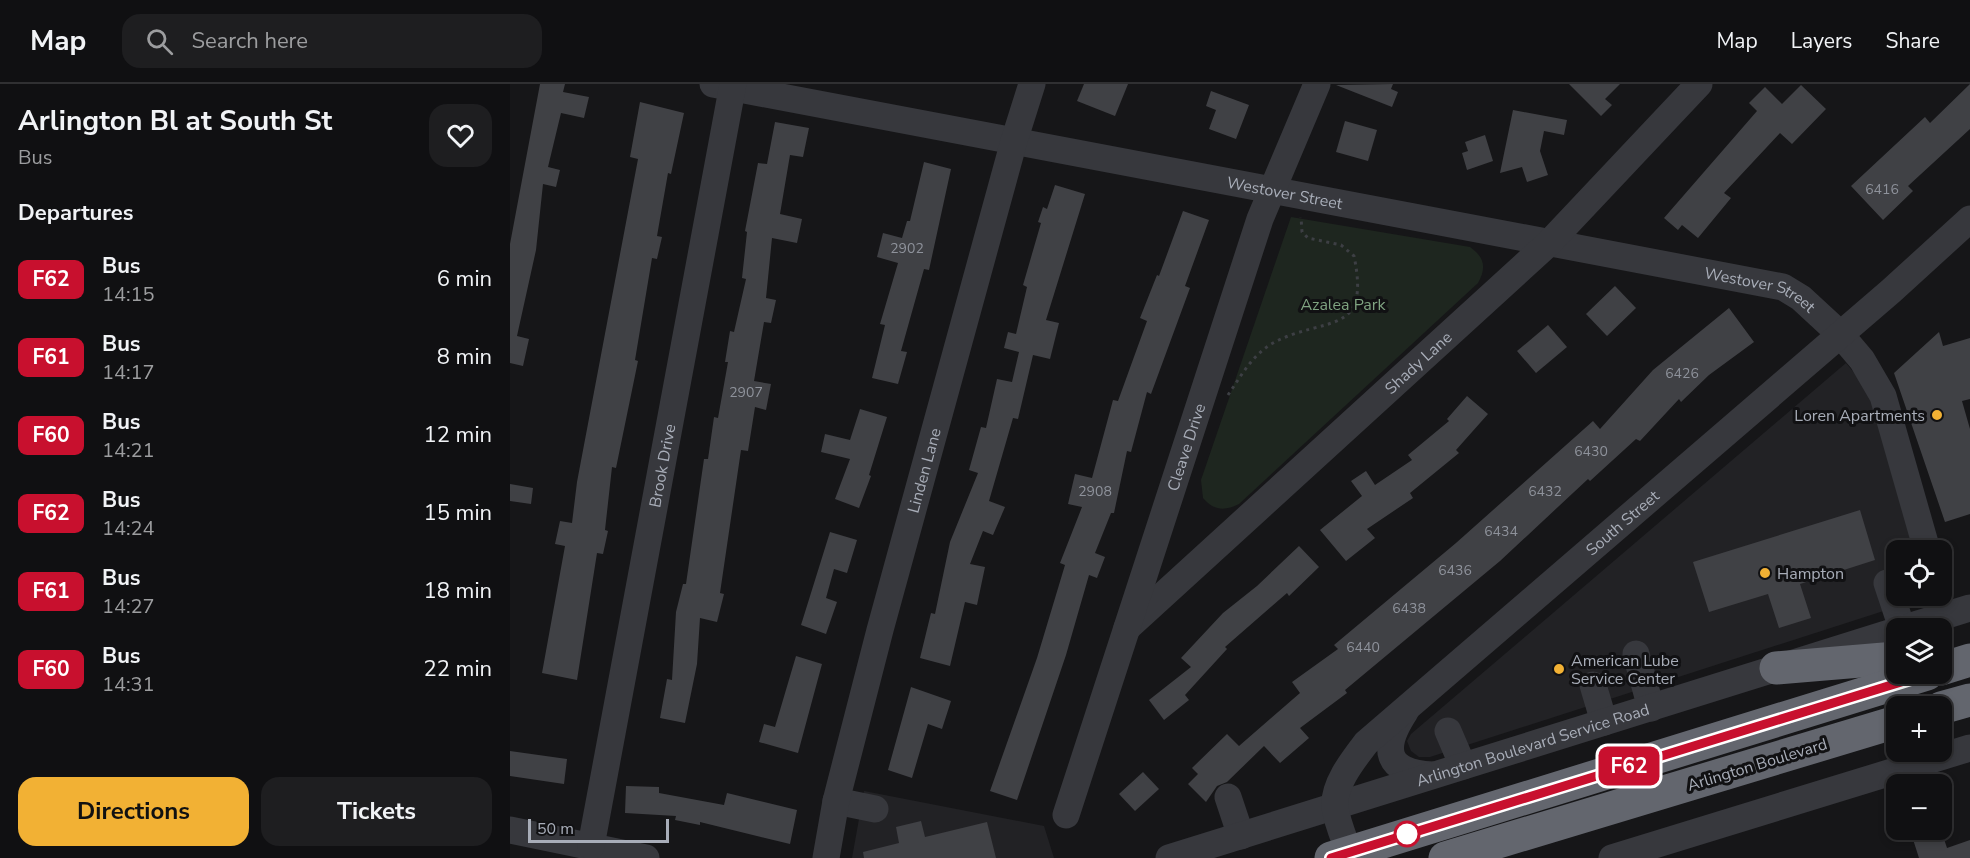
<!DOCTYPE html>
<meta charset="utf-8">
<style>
:root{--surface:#101012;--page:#1e1e20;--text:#f1f3f6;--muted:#9c9d9f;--line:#303032;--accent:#f2b134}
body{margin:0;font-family:"Nunito Sans",sans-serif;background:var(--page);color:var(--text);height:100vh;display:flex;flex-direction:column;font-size:22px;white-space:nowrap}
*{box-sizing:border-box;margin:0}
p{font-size:20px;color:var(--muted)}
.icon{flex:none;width:33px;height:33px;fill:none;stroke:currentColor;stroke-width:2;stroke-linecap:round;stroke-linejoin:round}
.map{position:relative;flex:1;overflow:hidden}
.drawer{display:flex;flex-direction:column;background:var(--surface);width:510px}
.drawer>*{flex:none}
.badge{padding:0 12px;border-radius:9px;font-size:21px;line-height:39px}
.buttons{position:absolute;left:1376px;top:456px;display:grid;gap:12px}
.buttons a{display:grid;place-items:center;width:66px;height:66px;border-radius:12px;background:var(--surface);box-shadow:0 3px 9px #0003,0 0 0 2px var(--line);font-size:30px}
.scale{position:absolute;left:18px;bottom:15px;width:141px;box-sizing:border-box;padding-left:6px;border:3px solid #a8adb8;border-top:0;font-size:16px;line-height:21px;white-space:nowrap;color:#a8adb8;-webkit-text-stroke:4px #111113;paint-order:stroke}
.map>.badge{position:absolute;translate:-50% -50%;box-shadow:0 0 0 3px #fff}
h2{padding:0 18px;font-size:22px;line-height:54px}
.round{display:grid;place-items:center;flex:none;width:63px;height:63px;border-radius:18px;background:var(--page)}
.summary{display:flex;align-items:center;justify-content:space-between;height:102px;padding:0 18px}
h1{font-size:28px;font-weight:700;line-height:45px}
.primary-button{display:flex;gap:12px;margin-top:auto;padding:12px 18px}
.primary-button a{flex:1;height:69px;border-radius:18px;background:var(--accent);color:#111;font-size:24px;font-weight:700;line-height:69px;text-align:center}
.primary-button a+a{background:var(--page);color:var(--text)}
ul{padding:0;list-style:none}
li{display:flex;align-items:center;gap:18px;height:78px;padding:0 18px}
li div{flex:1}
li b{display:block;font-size:22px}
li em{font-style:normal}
li .badge{min-width:66px;font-weight:700;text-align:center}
header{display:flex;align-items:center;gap:36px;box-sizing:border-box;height:84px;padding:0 30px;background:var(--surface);border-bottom:2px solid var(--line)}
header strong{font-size:28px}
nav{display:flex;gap:33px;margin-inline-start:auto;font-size:21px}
.search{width:420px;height:54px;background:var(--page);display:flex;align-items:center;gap:15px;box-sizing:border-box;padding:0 21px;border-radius:18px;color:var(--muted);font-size:22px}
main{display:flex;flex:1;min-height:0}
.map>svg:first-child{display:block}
.built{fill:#222225}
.green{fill:#1e261f}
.building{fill:#404145}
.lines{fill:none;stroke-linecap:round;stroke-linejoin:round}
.path{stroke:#3d3f44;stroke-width:3;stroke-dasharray:3 4.5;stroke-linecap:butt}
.minor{stroke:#37383d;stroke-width:27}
.highway{stroke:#63666e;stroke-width:33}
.line-casing{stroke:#fff;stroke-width:14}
.line{stroke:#c8102e;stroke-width:9}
.poi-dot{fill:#f2b134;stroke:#111113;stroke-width:2}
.stop-dot{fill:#fff;stroke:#c8102e;stroke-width:3}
.labels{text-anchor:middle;stroke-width:6;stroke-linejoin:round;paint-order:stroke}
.number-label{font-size:14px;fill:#8e929b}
.street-label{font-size:16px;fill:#a8adb8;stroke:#111113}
.park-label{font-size:16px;fill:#7fa381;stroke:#111113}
.poi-label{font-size:16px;fill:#a8adb8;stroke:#111113;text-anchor:start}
</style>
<header>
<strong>Map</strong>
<div class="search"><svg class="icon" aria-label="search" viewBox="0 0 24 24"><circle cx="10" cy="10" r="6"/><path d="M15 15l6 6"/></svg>Search here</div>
<nav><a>Map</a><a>Layers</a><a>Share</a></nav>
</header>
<main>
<section class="drawer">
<div class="summary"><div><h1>Arlington Bl at South St</h1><p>Bus</p></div><a class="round"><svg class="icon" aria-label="heart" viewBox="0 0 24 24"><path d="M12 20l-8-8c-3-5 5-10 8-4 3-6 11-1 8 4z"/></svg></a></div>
<h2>Departures</h2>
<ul>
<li><span class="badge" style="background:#c8102e;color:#fff">F62</span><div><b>Bus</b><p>14:15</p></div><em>6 min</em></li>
<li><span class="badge" style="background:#c8102e;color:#fff">F61</span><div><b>Bus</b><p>14:17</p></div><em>8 min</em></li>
<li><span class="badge" style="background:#c8102e;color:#fff">F60</span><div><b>Bus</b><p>14:21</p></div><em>12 min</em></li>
<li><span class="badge" style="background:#c8102e;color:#fff">F62</span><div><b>Bus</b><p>14:24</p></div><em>15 min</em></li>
<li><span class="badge" style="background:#c8102e;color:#fff">F61</span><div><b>Bus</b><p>14:27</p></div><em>18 min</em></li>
<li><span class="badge" style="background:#c8102e;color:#fff">F60</span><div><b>Bus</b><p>14:31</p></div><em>22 min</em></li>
</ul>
<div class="primary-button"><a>Directions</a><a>Tickets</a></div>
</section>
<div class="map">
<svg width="1460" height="774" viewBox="0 0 1460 774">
<rect width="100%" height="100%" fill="#161618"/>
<g class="built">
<polygon points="1336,279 1358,306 1407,466 1386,466 1386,512 1420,512 920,673 909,673 901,667 897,657 901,650"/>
<polygon points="354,707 534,742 544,774 342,774"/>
</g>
<path class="green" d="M781,133L960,163C974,173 977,183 968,199L729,420C715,427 704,427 693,414L691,396Z"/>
<g class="building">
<polygon points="30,0 55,0 53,8 79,13 74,34 51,29 38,83 50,86 46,103 33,100 26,166 7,252 19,255 13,282 0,279 0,160"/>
<polygon points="574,0 618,0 605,32 567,17"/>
<polygon points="883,0 881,5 888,8 882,23 826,1"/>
<polygon points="1059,0 1110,0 1095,15 1102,21 1091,32"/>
<polygon points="1460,0 1460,45 1398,102 1403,107 1373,136 1341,102 1415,33 1420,39"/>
<polygon points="1291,1 1316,25 1282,60 1270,49 1214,109 1221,114 1188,154 1172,141 1168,146 1154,134 1247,27 1239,19 1255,3 1272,20"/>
<polygon points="701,7 739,21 726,55 699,45 706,26 696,22"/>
<polygon points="130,18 174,29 161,90 158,89 147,152 152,153 147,175 142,174 125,276 128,277 106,384 102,383 95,446 98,447 93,470 87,469 67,596 32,589 55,462 45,460 50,437 62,439 67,398 128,75 120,73"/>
<polygon points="1003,26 1057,36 1054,51 1034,47 1030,67 1038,91 1017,98 1012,83 990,89"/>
<polygon points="835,37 867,46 858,77 826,68"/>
<polygon points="265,38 299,44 293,73 280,71 270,130 292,135 287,159 262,154 256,214 266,216 261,239 254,238 244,297 261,300 256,326 245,323 238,367 231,366 210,509 214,510 207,538 190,534 187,580 175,639 150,634 157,595 162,596 166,528 173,500 176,500 194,375 198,375 204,333 208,334 218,278 215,278 220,247 224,248 236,195 232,194 237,148 235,147 248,79 257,80"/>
<polygon points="975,51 983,77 957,86 952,69 958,67 955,58"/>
<polygon points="414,78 441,85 419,186 414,185 391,267 397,268 388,300 362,294 375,241 370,240 388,179 367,173 373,149 392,154 397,137 400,137"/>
<polygon points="545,101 575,110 536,236 549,239 540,275 523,271 508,335 503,334 479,417 495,423 483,451 473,447 460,480 475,483 467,521 455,518 440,582 410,574 421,529 425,530 440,458 468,389 459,386 471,343 476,344 487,295 502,298 509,268 494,264 498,248 506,250 517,203 513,201 531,139 528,138 533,123 537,125"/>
<polygon points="673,127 699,136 675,202 680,204 641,310 637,308 621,368 617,367 604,429 601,429 585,469 595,473 587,494 579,491 556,571 507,716 480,707 527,574 555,481 550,479 572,423 558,420 565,390 582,394 603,316 608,317 637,237 630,234 647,191 649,192"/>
<polygon points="1105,202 1126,224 1097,252 1076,230"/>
<polygon points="1219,224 1244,258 1199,291 1171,318 1169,315 1130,357 1126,355 1080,397 1078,395 990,477 835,606 837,609 790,644 799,654 770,679 754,662 717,698 707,702 696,718 678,700 688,690 682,684 717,650 729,662 790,609 782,598 828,565 824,561 946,459 1083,337 1090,345 1143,286"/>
<polygon points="1038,241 1057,263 1026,289 1007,267"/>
<polygon points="1429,248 1433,262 1460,254 1460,315 1452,317 1460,345 1460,430 1435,438 1384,289"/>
<polygon points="957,312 978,330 946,366 949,369 900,409 903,414 857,445 865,454 836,477 810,446 852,412 841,397 856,387 865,401 902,376 898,371 939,337 937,335"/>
<polygon points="350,325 377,333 359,391 361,392 349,424 325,415 340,375 311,368 315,350 340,356"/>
<polygon points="0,400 23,404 21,420 0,417"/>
<polygon points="1350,426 1365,476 1290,500 1301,534 1269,544 1258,510 1199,528 1183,478"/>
<polygon points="320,448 347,456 337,489 324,485 316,514 327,518 316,550 291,541"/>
<polygon points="789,462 809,483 779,512 777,509 715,563 717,565 675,611 679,616 654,636 639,616 681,583 671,574 713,529 747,502"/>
<polygon points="286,572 312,580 288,669 249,658 254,640 265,643"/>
<polygon points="401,603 441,617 432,645 418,640 402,694 378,686"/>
<polygon points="0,667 57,675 54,700 0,692"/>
<polygon points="633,688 649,705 625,727 609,710"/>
<polygon points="116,702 149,703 149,709 214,721 217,709 287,726 280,760 190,738 190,741 165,736 166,732 115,729"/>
<polygon points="411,737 415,753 477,738 486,774 354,774 353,768 389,759 386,743"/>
<polygon points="1400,746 1431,746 1437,764 1460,756 1460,774 1409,774"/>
</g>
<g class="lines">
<path class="path" d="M718,311C731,292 742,271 763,259C815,231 861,254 844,172L831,161L798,154L792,148L791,133"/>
<g class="minor">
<path id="s1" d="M203,0L1273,203L1291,214L1330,250L1352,276L1373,312L1417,466"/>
<polyline points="1377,499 1392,544"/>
<path id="s2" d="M617,544L1040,158L1189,0"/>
<polyline points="1395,544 1460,524"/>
<polyline points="1126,570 1141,624"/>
<polyline points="1083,601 1094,638"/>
<path d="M895,628C871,665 875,688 922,691"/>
<polyline points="938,647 953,682"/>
<polyline points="718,713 731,752"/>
<polyline points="326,717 365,725"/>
<path id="s3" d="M556,731L750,135L807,0"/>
<polyline points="0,746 136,774"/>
<path id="s4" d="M81,762L223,0"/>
<path id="s5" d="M316,774L326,717L370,546L504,57L522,0"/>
<path id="s6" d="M659,774L1386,547"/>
<path id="s7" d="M841,774C836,758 827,740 825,723C823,701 843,676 856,659L1381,207L1460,135"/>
<polyline points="1102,774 1460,664"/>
</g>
<g class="highway">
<polyline points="1266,584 1386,574"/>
<polyline points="1431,585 1460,576"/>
<polyline points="1431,624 1460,616"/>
<polyline points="821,774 1417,590"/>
<polyline points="935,774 1386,638"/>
</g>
</g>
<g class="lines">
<g class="line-casing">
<polyline id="line" points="821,774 1417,590"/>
</g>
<use href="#line" class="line"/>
</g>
<g class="poi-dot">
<circle cx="1427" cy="331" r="6"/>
<circle cx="1255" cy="489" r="6"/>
<circle cx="1049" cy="585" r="6"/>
</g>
<circle class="stop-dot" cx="897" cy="750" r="12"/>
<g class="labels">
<g class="number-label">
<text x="1372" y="110">6416</text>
<text x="397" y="169">2902</text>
<text x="1172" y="294">6426</text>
<text x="236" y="313">2907</text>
<text x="1081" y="372">6430</text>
<text x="585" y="412">2908</text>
<text x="1035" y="412">6432</text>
<text x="991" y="452">6434</text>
<text x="945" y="491">6436</text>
<text x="899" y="529">6438</text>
<text x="853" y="568">6440</text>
</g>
<g class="street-label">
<text dy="6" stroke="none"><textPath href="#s1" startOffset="582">Westover Street</textPath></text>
<text dy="6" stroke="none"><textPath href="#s1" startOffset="1068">Westover Street</textPath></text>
<text dy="6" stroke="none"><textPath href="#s2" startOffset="394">Shady Lane</textPath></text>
<text dy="6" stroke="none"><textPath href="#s3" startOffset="387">Cleave Drive</textPath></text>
<text dy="6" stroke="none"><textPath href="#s4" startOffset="387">Brook Drive</textPath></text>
<text dy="6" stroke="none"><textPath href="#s5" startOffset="400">Linden Lane</textPath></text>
<text dy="6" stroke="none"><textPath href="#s7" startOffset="464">South Street</textPath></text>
<text dy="6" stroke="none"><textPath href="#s6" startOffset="381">Arlington Boulevard Service Road</textPath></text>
<text transform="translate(1247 680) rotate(-17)" y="6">Arlington Boulevard</text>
</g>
<g class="park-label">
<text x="833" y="226">Azalea Park</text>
</g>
<g class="poi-label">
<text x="1415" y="337" text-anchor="end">Loren Apartments</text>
<text x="1267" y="495">Hampton</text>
<text x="1061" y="582">American Lube<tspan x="1061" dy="18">Service Center</tspan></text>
</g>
</g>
</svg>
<div class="buttons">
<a><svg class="icon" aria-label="locate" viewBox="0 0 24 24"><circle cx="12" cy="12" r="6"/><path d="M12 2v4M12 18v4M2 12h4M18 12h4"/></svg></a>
<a><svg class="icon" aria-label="layers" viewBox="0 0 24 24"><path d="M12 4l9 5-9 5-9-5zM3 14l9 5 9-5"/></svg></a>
<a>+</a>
<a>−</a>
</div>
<div class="scale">50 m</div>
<b class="badge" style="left:1119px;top:682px;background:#c8102e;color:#fff">F62</b>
</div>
</main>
